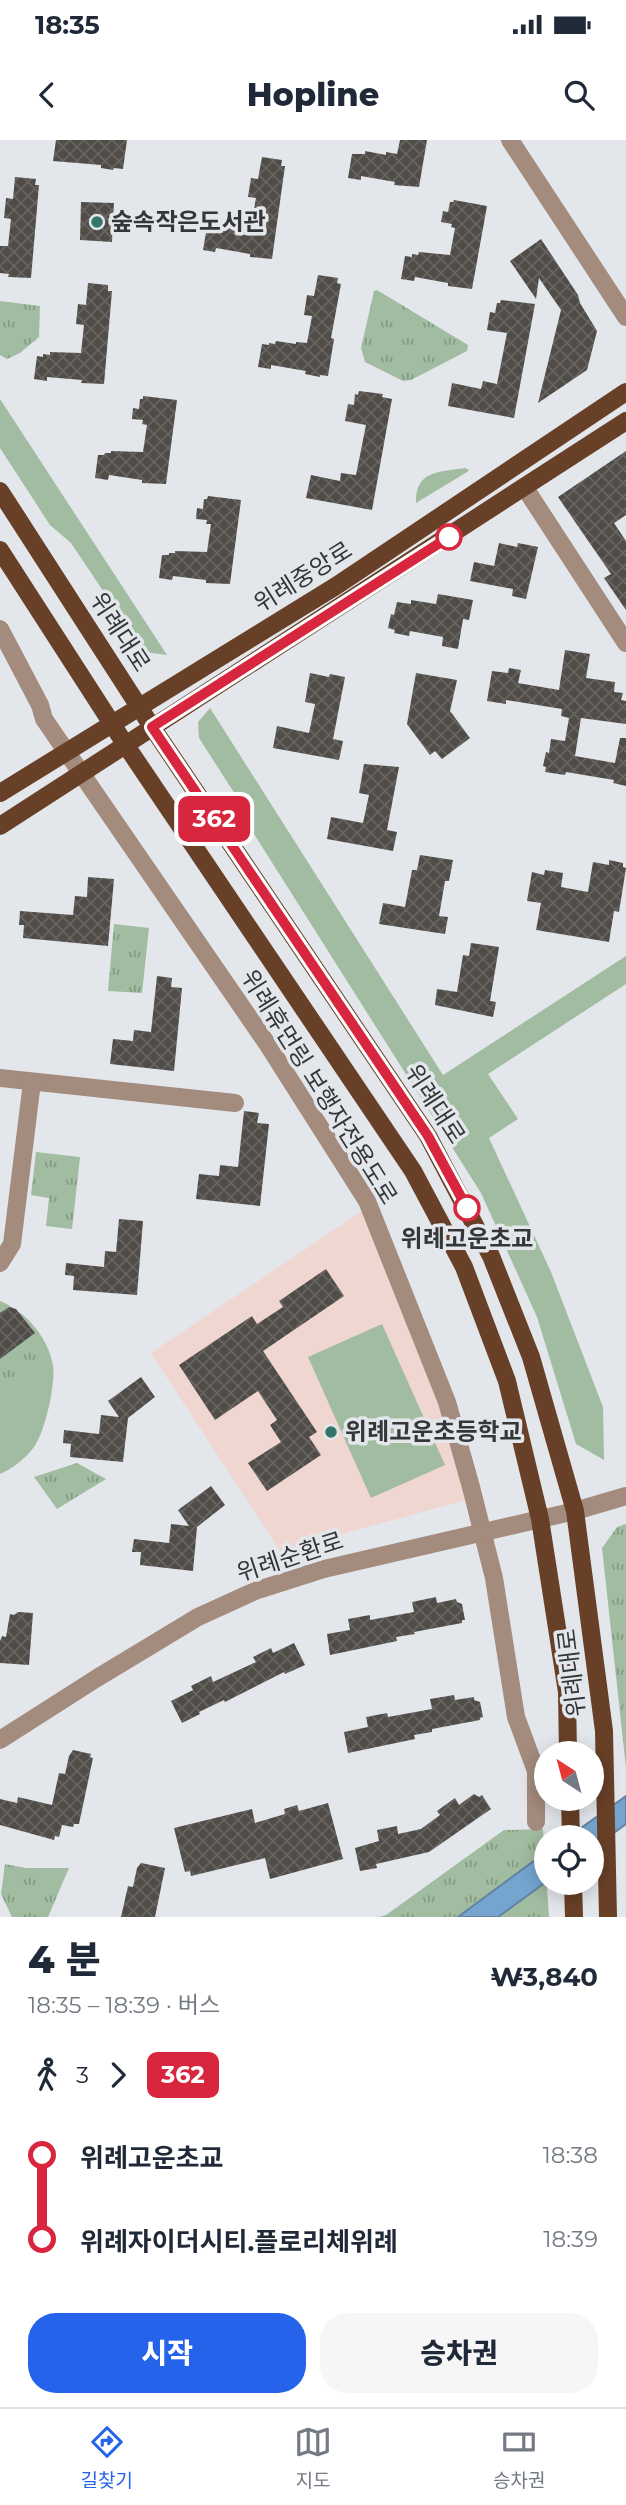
<!DOCTYPE html>
<html lang="ko">
<meta charset="utf-8">
<style>
:root{--surface:#fff;--page:#f6f6f7;--text:#1f2937;--muted:#747a83;--line:#e0e1e3;--accent:#2563eb}
body{margin:0;font-family:Montserrat,"Noto Sans KR",sans-serif;background:var(--page);color:var(--text);height:100vh;display:flex;flex-direction:column;font-size:26px;white-space:nowrap}
*{box-sizing:border-box;margin:0}
p{font-size:23px;color:var(--muted)}
.icon{flex:none;width:38px;height:38px;fill:none;stroke:currentColor;stroke-width:2;stroke-linecap:round;stroke-linejoin:round}
.map{position:relative;height:1777px;overflow:hidden}
.sheet{display:flex;flex-direction:column;background:var(--surface);flex:1}
.sheet>*{flex:none}
.badge{padding:0 14px;border-radius:10px;font-size:24px;line-height:46px}
.needle{width:46px;rotate:324deg}
.tools{position:absolute;left:534px;top:1601px;display:grid;gap:14px}
.tools a{display:grid;place-items:center;width:70px;height:70px;border-radius:50%;background:var(--surface);box-shadow:0 4px 18px #0003;font-size:35px}
.map>.badge{position:absolute;translate:-50% -50%;box-shadow:0 0 0 4px #fff}
.legs{display:flex;align-items:center;gap:10px;height:77px;padding:0 28px;font-size:23px}
.legs p{margin-inline-start:auto}
.head{display:flex;align-items:center;justify-content:space-between;height:119px;padding:0 28px}
h1{font-size:38px;font-weight:800;line-height:52px}
.action{display:flex;gap:14px;margin-top:auto;padding:14px 28px}
.action a{flex:1;height:80px;border-radius:28px;background:var(--accent);color:#fff;font-size:28px;font-weight:800;line-height:80px;text-align:center}
.action a+a{background:var(--page);color:var(--text)}
ul{padding:0 28px;list-style:none}
li{display:flex;align-items:center;gap:24px;height:84px;font-size:26px}
li i{display:grid;place-items:center;width:10px;height:100%;margin:0 9px;background:currentColor}
li i::after{content:'';width:18px;height:18px;margin:-9px;border:5px solid;border-radius:50%;background:var(--surface)}
li p{margin-inline-start:auto}
li:first-child i{background:linear-gradient(#0000 50%,currentColor 0)}
li:last-child i{background:linear-gradient(currentColor 50%,#0000 0)}
.status{display:flex;justify-content:space-between;align-items:center;height:49px;padding:0 35px;background:var(--surface);direction:ltr}
.status svg{height:19px;fill:currentColor}
header{display:flex;justify-content:space-between;align-items:center;height:91px;padding:0 28px;background:var(--surface);font-size:32px;font-weight:800}
.dock{display:flex;justify-content:space-around;align-items:center;height:98px;border-top:2px solid var(--line);background:var(--surface);font-size:19px;color:var(--muted)}
.dock a{display:grid;justify-items:center;gap:4px}
.dock .selected{color:var(--accent)}
.map>svg:first-child{display:block}
.education{fill:#f0d6d0}
.green{fill:#a1bca0}
.park{fill:url(#park-tufts)}
.water{fill:#75a5cf;stroke:#6284a2;stroke-width:2}
.building{fill:url(#building-cross-hatch)}
.lines{fill:none;stroke-linecap:round;stroke-linejoin:round}
.minor{stroke:#a38b7d;stroke-width:18}
.major{stroke:#684027;stroke-width:18}
.line-1-casing{stroke:#fff;stroke-width:16}
.line-1{stroke:#d7263d;stroke-width:10}
.poi-dot{fill:#33776a;stroke:#e3e7ec;stroke-width:2.5}
.stop-1-dot{fill:#fff;stroke:#d7263d;stroke-width:3.5}
.labels{text-anchor:middle;stroke-width:7;stroke-linejoin:round;paint-order:stroke}
.poi-label{font-size:24px;font-weight:bold;fill:#353638;stroke:#e3e7ec;text-anchor:start}
.street-label{font-size:24px;fill:#353638;stroke:#e3e7ec}
.stop-label{font-size:24px;font-weight:bold;fill:#353638;stroke:#e3e7ec}
</style>
<div class="status"><b>18:35</b><svg viewBox="0 0 49 12"><path d="M0 12V9h3v3zM5 12V6h3v6zM10 12V3h3v9zM15 12V0h3v12zM26 1h20v11H26zM47 4h2v5h-2z"/></svg></div>
<header><svg class="icon" aria-label="back" viewBox="0 0 24 24"><path d="M15 5l-7 7 7 7"/></svg>Hopline<svg class="icon" aria-label="search" viewBox="0 0 24 24"><circle cx="10" cy="10" r="6"/><path d="M15 15l6 6"/></svg></header>
<div class="map">
<svg width="626" height="1777" viewBox="0 0 626 1777">
<defs>
<pattern id="park-tufts" width="24" height="20" patternUnits="userSpaceOnUse" patternTransform="scale(1.75)"><rect width="24" height="20" fill="#a1bca0"/><path d="M3 7l-1-3M5 7V3M7 7l1-3M15 17l-1-3M17 17v-4M19 17l1-3" fill="none" stroke="#849a83"/></pattern>
<pattern id="building-cross-hatch" width="8" height="8" patternUnits="userSpaceOnUse" patternTransform="scale(1.75)"><rect width="8" height="8" fill="#504c48"/><path d="M0 0l8 8M0 8l8-8" fill="none" stroke="#676461"/></pattern>
</defs>
<rect width="100%" height="100%" fill="#e3e7ec"/>
<polygon class="education" points="374,1063 443,1228 477,1357 280,1411 151,1213"/>
<g class="green">
<polygon points="0,259 167,515 144,512 71,403 50,385 0,308"/>
<path d="M465,328L469,330L467,332L416,363C415,330 440,332 465,328Z"/>
<polygon points="210,568 443,935 626,816 626,844 488,934 518,979 489,998 551,1132 603,1267 604,1320 576,1304 537,1177 481,1053 254,694 242,665 199,598 198,582"/>
<path d="M0,1161C9,1164 15,1170 23,1175C38,1188 49,1205 53,1225C56,1243 45,1292 34,1307C26,1318 12,1329 0,1334Z"/>
<polygon points="382,1184 445,1325 371,1358 308,1217"/>
</g>
<g class="park">
<polygon points="377,150 468,205 467,211 411,240 403,241 365,222 361,208 374,151"/>
<polygon points="0,161 40,166 39,197 20,213 7,219 0,215"/>
<polygon points="114,784 149,788 142,853 108,851"/>
<polygon points="36,1012 80,1017 72,1089 46,1086 49,1058 31,1055"/>
<polygon points="25,1201 38,1220 0,1246 0,1219"/>
<polygon points="77,1323 106,1339 57,1369 34,1337"/>
<polygon points="626,1384 626,1628 602,1408 617,1387"/>
<polygon points="543,1689 549,1777 379,1777 386,1775 504,1690"/>
<polygon points="5,1724 26,1728 69,1728 48,1777 12,1777 1,1754"/>
</g>
<g class="water">
<polygon points="626,1656 626,1684 592,1709 592,1698 567,1698"/>
<polygon points="546,1712 546,1742 498,1777 458,1777"/>
</g>
<g class="building">
<polygon points="56,0 127,0 123,29 114,28 113,30 101,28 101,25 53,21"/>
<polygon points="400,0 427,0 419,47 394,45 395,42 361,36 361,40 348,38 352,14 365,14 365,11 386,15 386,12 397,14"/>
<polygon points="262,17 282,20 281,26 285,26 272,119 250,117 250,114 216,108 215,112 203,110 207,87 213,88 214,85 219,86 220,84 240,87 240,84 251,86 256,58 248,57 251,38 258,39"/>
<polygon points="15,37 36,39 35,45 39,45 31,138 8,137 9,134 0,133 0,106 8,106 11,79 4,78 6,58 13,59"/>
<polygon points="454,60 487,66 472,149 448,146 448,143 415,137 414,141 401,139 405,116 412,117 412,114 418,115 419,112 450,115 455,88 451,87 452,84 441,82 443,71 448,72 450,62 453,62"/>
<polygon points="81,62 114,63 112,102 80,100"/>
<polygon points="541,99 578,155 580,163 597,191 587,230 538,263 561,170 539,138 536,159 510,121"/>
<polygon points="318,135 338,138 337,143 341,144 331,198 334,199 328,236 320,235 320,237 305,234 306,231 271,225 271,229 258,227 262,204 269,205 269,203 275,204 276,201 296,204 296,202 307,203 312,176 304,175 307,155 314,156"/>
<polygon points="88,143 108,145 108,151 112,151 104,244 81,243 82,240 47,237 47,241 34,239 37,216 43,217 43,214 50,215 50,212 81,213 84,185 76,184 78,164 86,165"/>
<polygon points="501,160 535,164 514,278 448,266 452,243 481,249 483,241 497,244 507,193 487,190 490,172 495,173 497,163 500,163"/>
<polygon points="359,251 383,254 382,257 392,259 372,370 306,358 311,335 340,341 341,333 356,335 366,285 345,281 348,264 354,265 355,254 358,255"/>
<polygon points="143,256 177,260 166,344 142,343 142,340 109,335 108,340 95,338 98,315 104,315 105,313 111,313 111,311 143,312 147,285 142,284 143,280 132,279 133,268 139,269 140,259 143,259"/>
<polygon points="626,311 626,375 614,383 626,401 626,470 604,438 611,434 558,357"/>
<polygon points="208,356 241,360 230,444 206,443 206,440 173,436 172,440 159,438 162,415 169,415 169,413 175,413 175,411 207,412 211,384 206,384 207,380 196,379 197,368 203,369 204,359 207,359"/>
<polygon points="499,403 517,407 518,403 538,407 526,459 512,456 513,449 470,441 474,422 494,426"/>
<polygon points="438,454 473,460 469,480 463,479 458,509 442,506 443,497 410,491 409,496 394,493 395,490 388,488 391,474 394,475 397,462 411,464 411,460 436,464"/>
<polygon points="565,510 590,514 586,538 615,542 614,552 623,553 621,560 626,561 626,584 581,578 575,616 615,623 620,598 626,598 626,646 613,643 614,640 566,632 565,635 545,632 546,627 543,626 546,612 549,613 551,599 565,601 569,578 561,576 562,569 506,560 506,564 487,561 492,531 508,533 509,528 521,530 518,543 559,550"/>
<polygon points="310,533 329,537 330,534 345,537 333,599 343,601 339,620 273,608 277,586 309,593 315,564 305,562"/>
<polygon points="416,533 457,540 450,571 470,598 442,619 435,611 430,615 407,584"/>
<polygon points="364,624 399,627 387,690 397,692 393,711 327,699 331,677 363,683 369,655 359,653"/>
<polygon points="420,715 453,720 449,741 445,741 439,776 448,777 445,794 379,784 383,763 405,767 412,730 417,730"/>
<polygon points="609,720 623,723 623,727 626,728 619,772 614,771 609,802 536,790 541,763 527,761 532,732 544,735 545,730 563,733 561,747 588,752 593,722 609,725"/>
<polygon points="88,737 114,739 108,806 23,798 24,785 19,785 20,771 73,775 75,756 87,757"/>
<polygon points="471,803 499,807 490,861 496,862 493,877 435,865 437,849 457,852 463,815 469,816"/>
<polygon points="157,836 172,838 171,847 182,848 174,931 110,924 113,899 133,901 134,890 151,892"/>
<polygon points="244,971 259,973 257,983 269,984 260,1066 196,1059 199,1034 219,1036 220,1025 238,1027"/>
<polygon points="119,1079 143,1081 137,1155 73,1150 74,1136 65,1135 66,1123 104,1127 105,1111 116,1112"/>
<polygon points="326,1129 344,1156 263,1211 317,1292 309,1297 321,1315 267,1351 248,1323 281,1302 270,1285 277,1280 258,1251 215,1280 179,1225 252,1176 257,1184 283,1167 279,1161"/>
<polygon points="9,1167 16,1169 35,1193 0,1219 0,1173"/>
<polygon points="141,1237 155,1257 128,1278 123,1322 70,1317 71,1304 63,1303 64,1290 99,1294 101,1275 119,1277 108,1261"/>
<polygon points="211,1346 225,1365 197,1387 193,1431 140,1425 141,1412 132,1412 134,1399 169,1403 171,1384 189,1386 178,1370"/>
<polygon points="436,1457 437,1463 456,1459 457,1462 462,1464 465,1480 462,1480 462,1483 414,1492 415,1494 396,1497 397,1501 330,1515 327,1494 350,1490 348,1479 370,1475 370,1480 414,1472 412,1462"/>
<polygon points="18,1472 33,1473 29,1525 0,1523 0,1501 2,1496 6,1497 10,1474 14,1475"/>
<polygon points="294,1503 305,1525 285,1534 284,1532 225,1562 224,1560 199,1572 200,1574 182,1583 171,1561 193,1550 191,1546 211,1536 213,1542 256,1522 253,1517 271,1508 273,1513"/>
<polygon points="454,1555 455,1560 474,1557 474,1560 480,1562 483,1577 480,1578 480,1580 432,1589 432,1592 414,1595 415,1599 348,1613 344,1592 368,1587 366,1577 387,1573 388,1577 432,1569 430,1559"/>
<polygon points="73,1610 91,1614 90,1617 93,1618 79,1684 74,1684 73,1687 62,1685 59,1697 55,1696 54,1700 0,1685 0,1659 17,1663 18,1657 52,1665 59,1633 65,1634 69,1616"/>
<polygon points="474,1654 479,1657 482,1655 491,1669 429,1712 376,1724 377,1728 360,1731 355,1708 379,1701 377,1690 397,1686 398,1694 421,1689 440,1675 437,1671 455,1658 459,1665"/>
<polygon points="328,1663 343,1719 270,1739 265,1718 191,1736 190,1731 185,1732 174,1688 252,1669 255,1683 285,1674 284,1669 297,1665 299,1671"/>
<polygon points="141,1723 165,1728 155,1777 121,1777 128,1746 133,1747 137,1728"/>
</g>
<g class="lines">
<g class="minor">
<polyline points="510,0 626,177"/>
<polyline points="525,348 626,503"/>
<polyline points="0,489 40,565 44,579 268,905 367,1061 447,1262 471,1347 494,1438 516,1577 536,1631 536,1682"/>
<polyline points="0,938 235,963"/>
<polyline points="0,1123 12,1104 32,942"/>
<polyline points="0,1600 97,1538 198,1477 255,1451 324,1429 575,1371 626,1356"/>
</g>
<g class="major">
<polyline points="0,351 152,587 428,996 491,1116 531,1217 575,1371 604,1591 608,1777"/>
<polyline points="0,410 125,604 413,1031 464,1127 507,1241 540,1379 567,1552 568,1614"/>
<polyline points="0,653 336,446 626,252"/>
<polyline points="0,686 626,281"/>
<polyline points="570,1659 571,1698"/>
<polyline points="573,1743 574,1777"/>
</g>
</g>
<g class="lines">
<g class="line-1-casing">
<polyline id="line-1" points="449,397 152,587 428,996 467,1068"/>
</g>
<use href="#line-1" class="line-1"/>
</g>
<g class="poi-dot">
<circle cx="97" cy="82" r="7"/>
<circle cx="331" cy="1292" r="7"/>
</g>
<g class="stop-1-dot">
<circle cx="449" cy="397" r="12"/>
<circle cx="467" cy="1068" r="12"/>
</g>
<g class="labels">
<g class="poi-label">
<text x="111" y="90">숲속작은도서관</text>
<text x="345" y="1300">위례고운초등학교</text>
</g>
<g class="street-label">
<text transform="translate(303 437) rotate(-32)" y="8">위례중앙로</text>
<text transform="translate(120 492) rotate(57)" y="8">위례대로</text>
<text transform="translate(319 947) rotate(58)" y="8">위례휴먼링 보행자전용도로</text>
<text transform="translate(435 964) rotate(57)" y="8">위례대로</text>
<text transform="translate(290 1417) rotate(-18)" y="8">위례순환로</text>
<text transform="translate(572 1533) rotate(-97)" y="8">위례대로</text>
</g>
<g class="stop-label">
<text x="467" y="1107">위례고운초교</text>
</g>
</g>
</svg>
<div class="tools">
<a><svg class="needle" viewBox="-14 -14 28 28"><path d="M0-13l5 13h-10z" fill="#e53935"/><path d="M0 13l5-13h-10z" fill="#747a83"/></svg></a>
<a><svg class="icon" aria-label="locate" viewBox="0 0 24 24"><circle cx="12" cy="12" r="6"/><path d="M12 2v4M12 18v4M2 12h4M18 12h4"/></svg></a>
</div>
<b class="badge" style="left:214px;top:679px;background:#d7263d;color:#fff">362</b>
</div>
<section class="sheet">
<div class="head"><div><h1>4 분</h1><p>18:35 – 18:39 · 버스</p></div><b>₩3,840</b></div>
<div class="legs"><svg class="icon" aria-label="walk" viewBox="0 0 24 24"><circle cx="13" cy="4" r="2"/><path d="M13 8l-2 6 4 7M11 14l-3 7M7 12l3-4h3l4 4"/></svg>3<svg class="icon" aria-label="forward" viewBox="0 0 24 24"><path d="M9 5l7 7-7 7"/></svg><b class="badge" style="background:#d7263d;color:#fff">362</b></div>
<ul>
<li><i style="color:#d7263d"></i><b>위례고운초교</b><p>18:38</p></li>
<li><i style="color:#d7263d"></i><b>위례자이더시티.플로리체위례</b><p>18:39</p></li>
</ul>
<div class="action"><a>시작</a><a>승차권</a></div>
</section>
<nav class="dock">
<a class="selected"><svg class="icon" aria-label="directions" viewBox="0 0 24 24"><path d="M12 3l9 9-9 9-9-9zM9 14v-3h6M13 9l2 2-2 2"/></svg>길찾기</a>
<a><svg class="icon" aria-label="map" viewBox="0 0 24 24"><path d="M3 6l6-2 6 2 6-2v14l-6 2-6-2-6 2zM9 4v14M15 6v14"/></svg>지도</a>
<a><svg class="icon" aria-label="tickets" viewBox="0 0 24 24"><path d="M3 7h18v10H3zM15 7v10"/></svg>승차권</a>
</nav>
